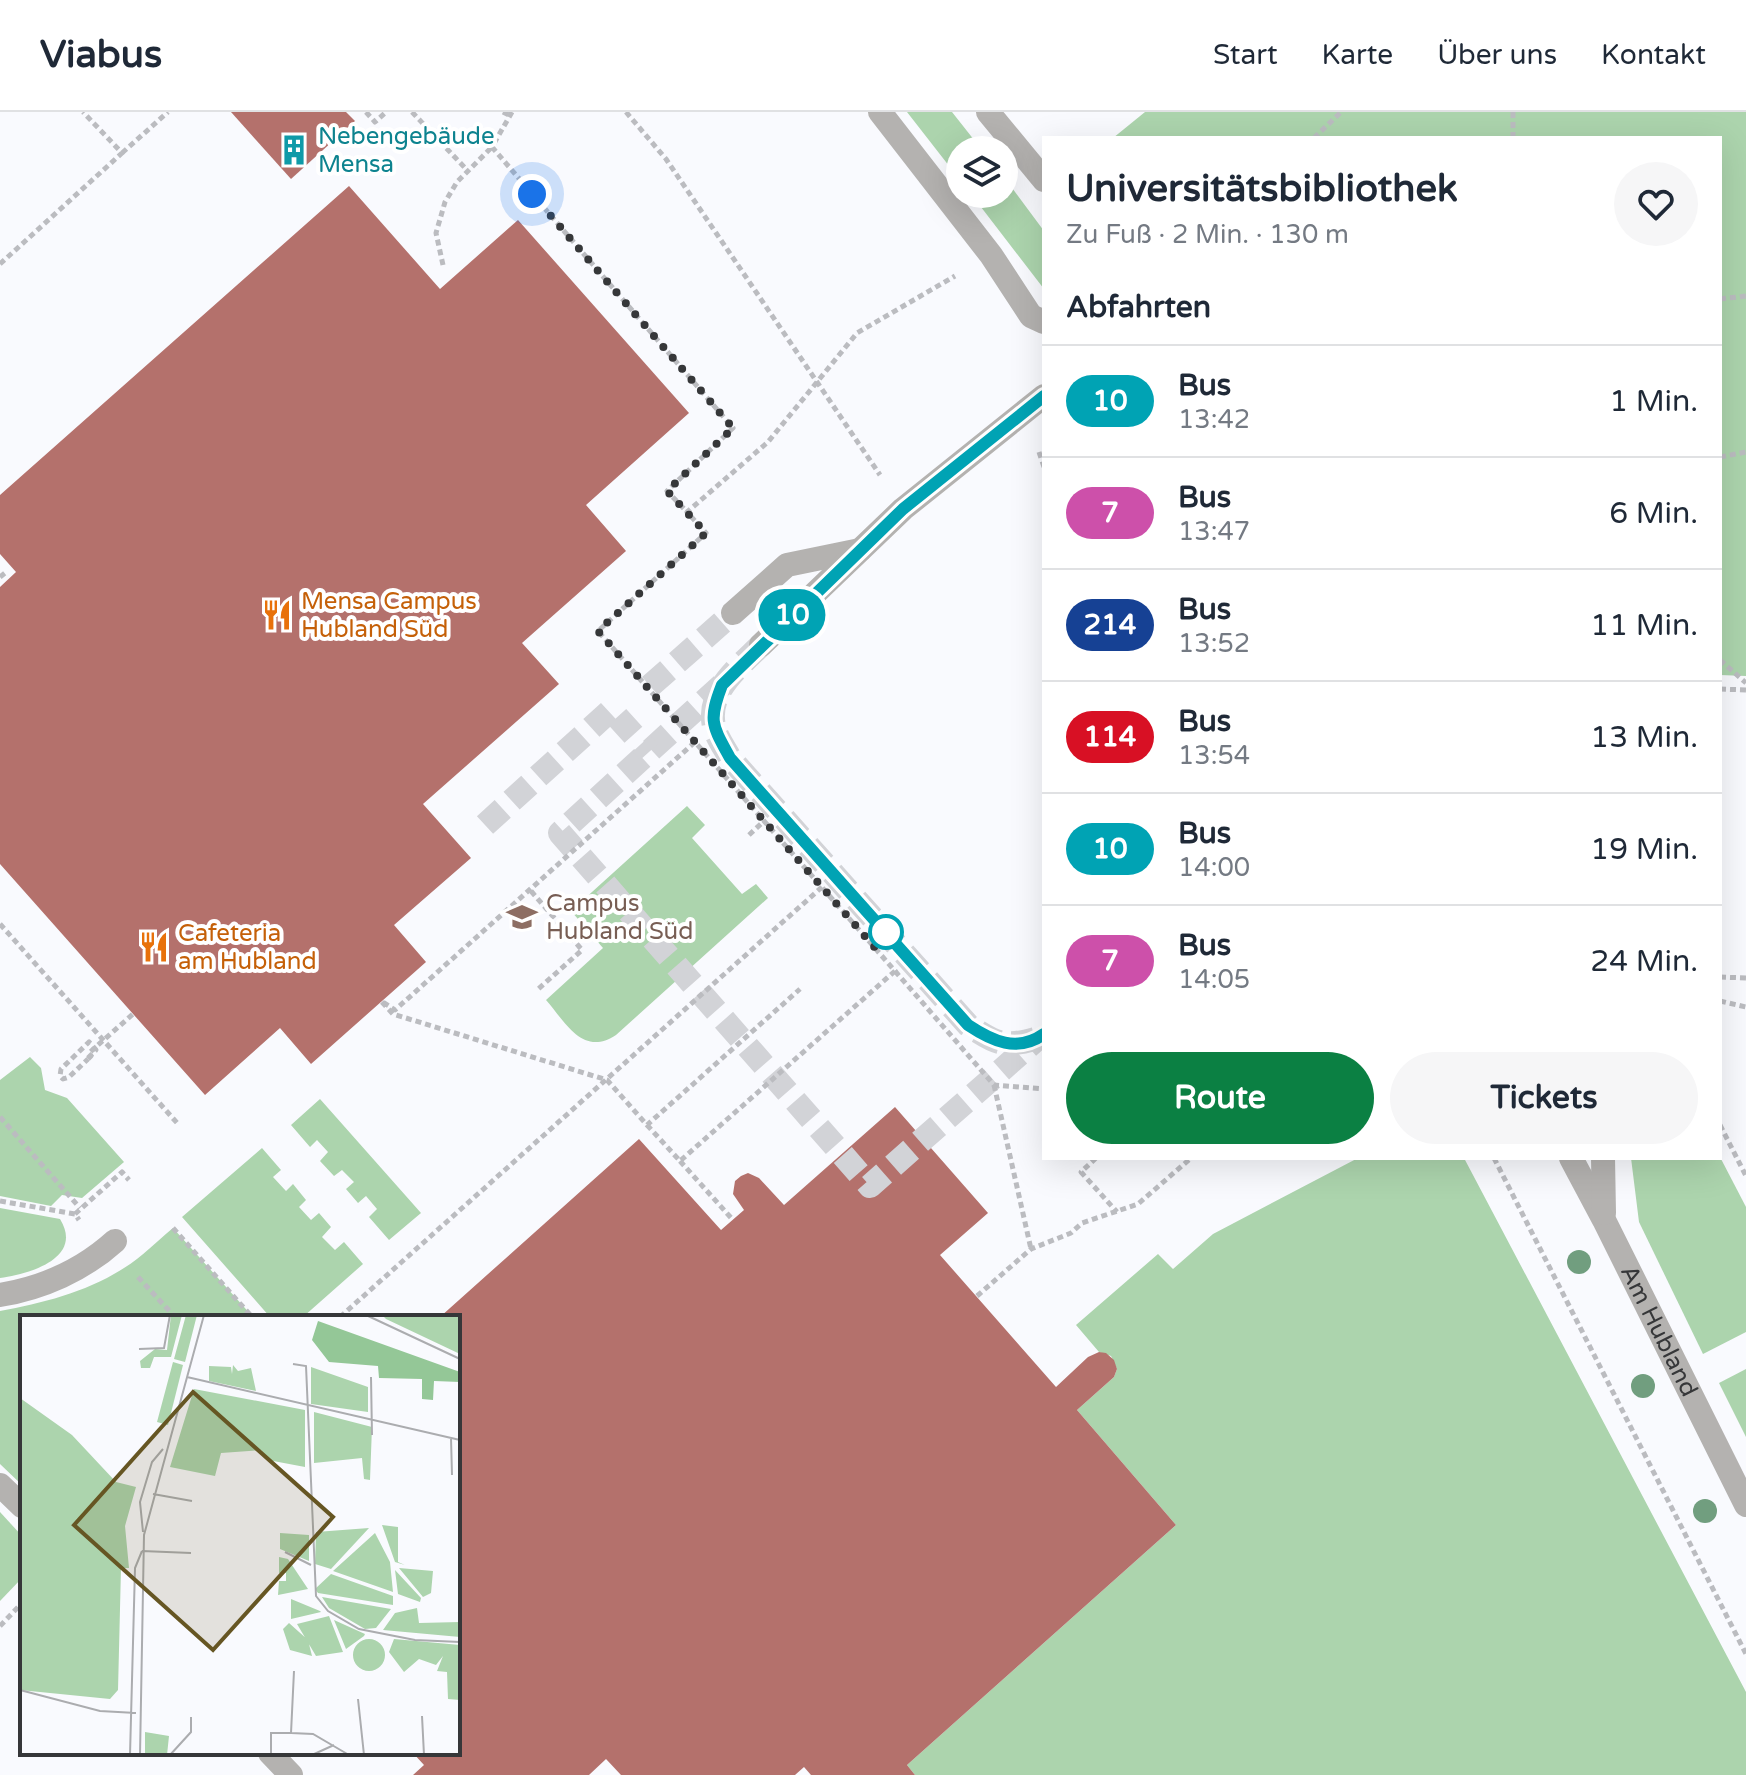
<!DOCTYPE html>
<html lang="de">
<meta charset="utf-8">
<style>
:root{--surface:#fff;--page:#f6f6f7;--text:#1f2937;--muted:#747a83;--line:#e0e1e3;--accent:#0b8043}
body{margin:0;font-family:"Varela Round",sans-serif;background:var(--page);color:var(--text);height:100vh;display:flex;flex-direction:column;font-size:30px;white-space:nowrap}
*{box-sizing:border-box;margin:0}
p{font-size:26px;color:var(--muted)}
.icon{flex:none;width:44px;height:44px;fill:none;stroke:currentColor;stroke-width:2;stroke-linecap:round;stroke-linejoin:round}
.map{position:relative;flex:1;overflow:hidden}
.panel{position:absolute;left:1042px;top:24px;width:680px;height:1024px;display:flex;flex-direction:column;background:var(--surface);border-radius:0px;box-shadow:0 8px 32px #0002}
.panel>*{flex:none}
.badge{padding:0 16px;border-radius:26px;font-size:28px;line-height:52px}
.controls{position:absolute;left:946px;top:24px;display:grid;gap:16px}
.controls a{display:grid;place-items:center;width:72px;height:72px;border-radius:50%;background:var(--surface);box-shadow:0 8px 32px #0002;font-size:40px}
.you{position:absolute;width:40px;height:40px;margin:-20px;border:6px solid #fff;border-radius:50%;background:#1a73e8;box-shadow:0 0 0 12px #1a73e833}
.map>.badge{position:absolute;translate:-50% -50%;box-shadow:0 0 0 4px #fff}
h2{padding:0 24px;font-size:30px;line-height:72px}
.round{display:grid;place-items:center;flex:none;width:84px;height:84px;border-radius:42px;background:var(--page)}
.overview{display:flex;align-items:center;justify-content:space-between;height:136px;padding:0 24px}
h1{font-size:38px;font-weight:700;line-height:60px}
.button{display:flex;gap:16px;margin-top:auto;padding:16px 24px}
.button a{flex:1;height:92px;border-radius:48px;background:var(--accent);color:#fff;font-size:32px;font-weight:700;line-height:92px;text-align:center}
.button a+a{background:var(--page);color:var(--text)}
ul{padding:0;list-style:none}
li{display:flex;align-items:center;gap:24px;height:112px;padding:0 24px;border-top:2px solid var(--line)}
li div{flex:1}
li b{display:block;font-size:30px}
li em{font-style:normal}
li .badge{min-width:88px;font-weight:700;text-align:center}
header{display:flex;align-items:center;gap:48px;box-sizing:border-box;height:112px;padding:0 40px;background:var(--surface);border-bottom:2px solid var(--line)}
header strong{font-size:38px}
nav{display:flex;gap:44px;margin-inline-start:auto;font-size:28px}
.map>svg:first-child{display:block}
.green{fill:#acd4ad}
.building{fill:#b4716c}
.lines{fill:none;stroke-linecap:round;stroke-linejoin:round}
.minor-tunnel{stroke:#d2d3d7;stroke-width:24;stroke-dasharray:24 12;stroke-linecap:butt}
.path{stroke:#bbbcc0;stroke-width:5;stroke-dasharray:6 4;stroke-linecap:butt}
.minor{stroke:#b4b2b0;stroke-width:24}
.path-bridge{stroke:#bbbcc0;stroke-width:5;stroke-dasharray:6 4;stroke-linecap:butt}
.tree{fill:#719e7f}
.line-casing{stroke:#fff;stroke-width:18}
.line{stroke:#00a3b4;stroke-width:12}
.walk{stroke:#363739;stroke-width:8;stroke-dasharray:0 14.4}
.stop-dot{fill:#fff;stroke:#00a3b4;stroke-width:4}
.labels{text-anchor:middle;stroke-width:8;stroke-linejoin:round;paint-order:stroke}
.culture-label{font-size:24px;fill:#0d838f;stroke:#fff;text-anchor:start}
.food-label{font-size:24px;fill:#c56008;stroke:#fff;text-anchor:start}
.education-label{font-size:24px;fill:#785e54;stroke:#fff;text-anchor:start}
.street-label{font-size:24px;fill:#363739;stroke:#fff}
.inset-road{fill:none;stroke:#abacaf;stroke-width:2}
.view{fill:#665623;fill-opacity:0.15;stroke:#665623;stroke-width:4}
.inset-edge{fill:none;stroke:#363739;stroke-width:4}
</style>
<header>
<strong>Viabus</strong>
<nav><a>Start</a><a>Karte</a><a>Über uns</a><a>Kontakt</a></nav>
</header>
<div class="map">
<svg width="1746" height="1663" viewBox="0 0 1746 1663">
<rect width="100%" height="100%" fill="#f9fafe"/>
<g class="green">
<polygon points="907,0 952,0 982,38 960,38 960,68"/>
<polygon points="1145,0 1746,0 1746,564 1720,563 1720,26 1113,26"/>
<polygon points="1004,65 1044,119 1044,177 971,82 1004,82"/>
<path d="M687,694L705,713L692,726L742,782L756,772L768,786L616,923C583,945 566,911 546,888L603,836L571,799Z"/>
<polygon points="30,945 41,956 45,978 67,986 124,1050 82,1086 62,1083 51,1094 0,1084 0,968"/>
<polygon points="320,987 421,1101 389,1128 369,1105 377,1097 366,1084 358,1091 346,1077 354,1070 342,1058 334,1064 320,1049 328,1040 317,1028 310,1035 291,1013"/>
<polygon points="262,1036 281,1058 273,1065 286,1079 293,1072 306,1088 299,1095 311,1108 319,1101 331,1115 322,1125 335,1138 344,1130 363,1152 303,1205 270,1205 182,1105"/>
<polygon points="1720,1045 1746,1095 1746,1220 1703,1242 1639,1110 1631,1046"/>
<polygon points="1358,1046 1464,1046 1746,1580 1746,1663 915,1663 907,1653 1176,1413 1077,1298 1114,1265 1117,1257 1111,1244 1099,1240 1076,1213 1158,1142 1173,1157 1213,1122"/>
<path d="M0,1096L60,1107C84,1146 30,1162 0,1166Z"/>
<path d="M173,1116L253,1205H22V1373L0,1352V1199C43,1191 87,1180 124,1156C142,1145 157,1129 173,1116Z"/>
<polygon points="1746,1257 1746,1325 1719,1271"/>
<polygon points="0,1400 22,1424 22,1466 0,1489"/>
</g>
<g class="building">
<polygon points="231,0 346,0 355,9 291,67"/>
<polygon points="349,74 440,177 518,108 689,301 586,393 626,439 522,531 559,572 423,692 471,746 394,813 426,850 311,952 280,916 205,983 0,752 0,475 16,460 0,442 0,383"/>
<polygon points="895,995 988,1101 940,1143 1056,1275 1088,1245 1099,1240 1106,1241 1114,1248 1117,1257 1114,1265 1077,1298 1176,1413 907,1653 915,1663 811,1663 804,1655 795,1663 621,1663 606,1647 589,1663 413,1663 424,1653 413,1641 458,1641 458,1205 440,1205 639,1027 721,1118 744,1098 733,1082 735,1069 741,1064 748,1061 759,1066 784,1093"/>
</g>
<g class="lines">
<g class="minor-tunnel">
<path d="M761,533C738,556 704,581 715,618C718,627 725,637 730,646L968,913C996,931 1002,936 1035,927"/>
<polyline points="722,573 560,721 870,1074 1038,926"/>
<polyline points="650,574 733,501"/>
<polyline points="485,713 611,598 649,640"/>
</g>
<g class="path">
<polyline points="366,0 375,10 386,0"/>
<polyline points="412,0 467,58"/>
<polyline points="503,0 511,4"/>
<polyline points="512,0 492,35 733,316 667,379 687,400"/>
<polyline points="626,0 666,47 880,363"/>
<polyline points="1513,0 1513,26"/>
<polyline points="1314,26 1341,0"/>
<polyline points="122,41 168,0"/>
<polyline points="0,152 122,41 83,0"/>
<polyline points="443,153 436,121 445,90 457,70 492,35"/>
<polyline points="1720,187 1746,184"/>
<polyline points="1039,340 1044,355"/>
<polyline points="1720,345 1746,340"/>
<polyline points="0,465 5,461"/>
<polyline points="1720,548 1746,571"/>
<polyline points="1720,577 1746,578"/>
<polyline points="695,630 598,519 706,421 687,400 768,330 857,221 955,164"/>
<polyline points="749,723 764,709"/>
<polyline points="531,779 582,838 536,879"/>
<polyline points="0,812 178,1012"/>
<polyline points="895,859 994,973 1044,977"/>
<polyline points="1720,865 1746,866"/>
<polyline points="1720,889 1746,895"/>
<polyline points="88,946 96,938 89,930 61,957 60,964 63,967 69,965 88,947"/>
<polyline points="994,973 1031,1137"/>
<polyline points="0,1005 80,1096"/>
<polyline points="647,1013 680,1049 895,859 695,630 395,898 381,889 393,902 607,968 647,1013 800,877"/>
<polyline points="1720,1013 1746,1064"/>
<polyline points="1096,1046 1081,1060 1117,1100"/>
<polyline points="1494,1046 1746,1542"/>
<polyline points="680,1049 733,1108"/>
<polyline points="0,1089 75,1102 79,1108"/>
<polyline points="75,1102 122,1060 129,1068"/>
<polyline points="173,1116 252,1205"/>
<polyline points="138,1165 175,1205"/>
<polyline points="977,1184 1031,1137 1071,1121 1082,1111 1138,1092 1191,1046"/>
<polyline points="340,1205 822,775"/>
<polyline points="0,1514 22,1491"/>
</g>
<g class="minor">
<polyline points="880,0 991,143 1031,204 1044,210"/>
<polyline points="988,0 1044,68"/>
<polyline points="733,501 787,453 860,438"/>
<polyline points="761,533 903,397 1044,284"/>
<path id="s1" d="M1571,1046L1604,1108L1746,1393"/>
<polyline points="1603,1046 1604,1101"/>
<path d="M0,1183C42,1176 83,1158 115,1129"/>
<polyline points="0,1373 22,1394"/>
<polyline points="270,1641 291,1663"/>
</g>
<polyline class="path-bridge" points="88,947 91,944 89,941 133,902"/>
</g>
<g class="tree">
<circle cx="1579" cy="1150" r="12"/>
<circle cx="1643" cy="1274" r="12"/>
<circle cx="1705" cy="1399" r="12"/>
</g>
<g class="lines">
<g class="line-casing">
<path id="line" d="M1044,284L903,397L722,573C708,609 712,613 730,646L968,913C992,929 1017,941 1044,922"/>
</g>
<use href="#line" class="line"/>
<polyline class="walk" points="532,82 733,316 667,379 706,421 598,519 877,838 886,820"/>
</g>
<defs>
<g id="building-bare" transform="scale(2.4)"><path d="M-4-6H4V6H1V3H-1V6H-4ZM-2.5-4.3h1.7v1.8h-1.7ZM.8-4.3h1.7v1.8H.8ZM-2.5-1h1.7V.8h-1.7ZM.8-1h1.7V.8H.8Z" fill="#0f9aa8" stroke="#fff" stroke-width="2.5" paint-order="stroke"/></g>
<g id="restaurant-bare" transform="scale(2.4)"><path d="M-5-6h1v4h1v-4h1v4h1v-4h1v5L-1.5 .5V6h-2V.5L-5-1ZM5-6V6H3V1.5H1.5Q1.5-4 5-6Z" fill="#e8710a" stroke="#fff" stroke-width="2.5" paint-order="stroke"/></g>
<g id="university-bare" transform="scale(2.4)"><path d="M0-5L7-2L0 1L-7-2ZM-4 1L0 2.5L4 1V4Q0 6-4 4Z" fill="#8d6e63" stroke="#fff" stroke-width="2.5" paint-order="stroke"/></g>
</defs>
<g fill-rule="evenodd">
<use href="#building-bare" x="294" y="38"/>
<use href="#restaurant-bare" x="277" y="503"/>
<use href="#university-bare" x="522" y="805"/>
<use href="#restaurant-bare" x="154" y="835"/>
</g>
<circle class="stop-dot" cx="886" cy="820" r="16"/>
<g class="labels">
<g class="culture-label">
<text x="318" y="32">Nebengebäude<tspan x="318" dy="28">Mensa</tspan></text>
</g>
<g class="food-label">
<text x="301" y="497">Mensa Campus<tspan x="301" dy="28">Hubland Süd</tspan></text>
<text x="178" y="829">Cafeteria<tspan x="178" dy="28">am Hubland</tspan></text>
</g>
<g class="education-label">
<text x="546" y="799">Campus<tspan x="546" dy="28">Hubland Süd</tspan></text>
</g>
<g class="street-label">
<text dy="8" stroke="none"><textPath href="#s1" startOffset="194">Am Hubland</textPath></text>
</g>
</g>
<g transform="translate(20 1203)">
<rect width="440" height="440" fill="#f9fafe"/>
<path d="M151,0H162L151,42H134L130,53H121L120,46L135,34L147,35ZM166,0H177L165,47L154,44ZM362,0H440V39L366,4ZM153,47L163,50L148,110L137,107ZM213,50L218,56L231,53L236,76L189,66V51L211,52L212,59ZM291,52L348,72V97L291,89ZM174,74L285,95V152L248,145L241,135L201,138L195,161L150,152ZM0,83L52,120L96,167L116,172L105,211L109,253H101L98,375L90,384L0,375ZM294,97L352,112L350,165L344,164L342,143L294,148ZM362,210L378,212V247L385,250L375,247ZM349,213L311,254L295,249L296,217ZM260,218L289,220V246L260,234ZM355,218L370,247L373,277L313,256ZM259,242L268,244L288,274L258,280L259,266H266V258H259ZM379,253L413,256L411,278L403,282ZM375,255L401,283L400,287L378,279ZM311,259L373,281V290L298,278L295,274ZM302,282L371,294L356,313L345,314L309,293ZM271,284L300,296L301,297L271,304ZM397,293L399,308L440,307V322L363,315L375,298ZM309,301L323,337L296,341L277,309ZM314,305L345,319L344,321L326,334ZM269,308L288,325L292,341L270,335L263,314ZM374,324L440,330V385L428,384L427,357L417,356L423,341L416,350L399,344L384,357L369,337ZM333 340a16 16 0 1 1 32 0a16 16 0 1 1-32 0ZM125,417L149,421L147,440H125Z" fill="#acd4ad"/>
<path d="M298,6L440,57V67L414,66L413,85L402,84V64L359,63L358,51L309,47L292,25Z" fill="#94c797"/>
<path class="inset-road" d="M346,0L440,44M119,34L144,33L150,0M273,49L286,51L296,281L308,296L339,314L395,325L440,327M167,62L440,125M351,62L352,120M431,123L432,160M133,179L172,186M123,217L120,187L132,147L143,134M122,236L171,238M265,237L291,250M0,375L80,396L116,398M338,384L344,440M402,401L404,440M271,418L293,419L329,440M251,439L275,440M110,440L115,253L122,236M120,440L124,220L184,0M150,440L171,417V402M251,440V418H271L274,356M292,440L314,430"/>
<path class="view" d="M173,77L313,202L193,335L54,210Z"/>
<rect width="440" height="440" class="inset-edge"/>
</g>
</svg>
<div class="controls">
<a><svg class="icon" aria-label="layers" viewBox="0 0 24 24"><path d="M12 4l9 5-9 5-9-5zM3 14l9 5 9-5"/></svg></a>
</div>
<div class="you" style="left:532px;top:82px"></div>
<b class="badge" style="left:792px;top:503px;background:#00a3b4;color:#fff">10</b>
<section class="panel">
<div class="overview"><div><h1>Universitätsbibliothek</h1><p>Zu Fuß · 2 Min. · 130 m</p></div><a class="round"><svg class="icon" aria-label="heart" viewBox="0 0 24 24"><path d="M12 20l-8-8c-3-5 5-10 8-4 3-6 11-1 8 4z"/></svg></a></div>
<h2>Abfahrten</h2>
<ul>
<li><span class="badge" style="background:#00a3b4;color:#fff">10</span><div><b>Bus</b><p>13:42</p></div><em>1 Min.</em></li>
<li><span class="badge" style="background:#cd50aa;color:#fff">7</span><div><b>Bus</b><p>13:47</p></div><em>6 Min.</em></li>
<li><span class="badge" style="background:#164194;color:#fff">214</span><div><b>Bus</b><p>13:52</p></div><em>11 Min.</em></li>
<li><span class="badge" style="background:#d81024;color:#fff">114</span><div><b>Bus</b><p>13:54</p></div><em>13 Min.</em></li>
<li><span class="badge" style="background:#00a3b4;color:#fff">10</span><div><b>Bus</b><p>14:00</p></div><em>19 Min.</em></li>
<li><span class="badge" style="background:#cd50aa;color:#fff">7</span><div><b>Bus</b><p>14:05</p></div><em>24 Min.</em></li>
</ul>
<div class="button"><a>Route</a><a>Tickets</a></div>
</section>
</div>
